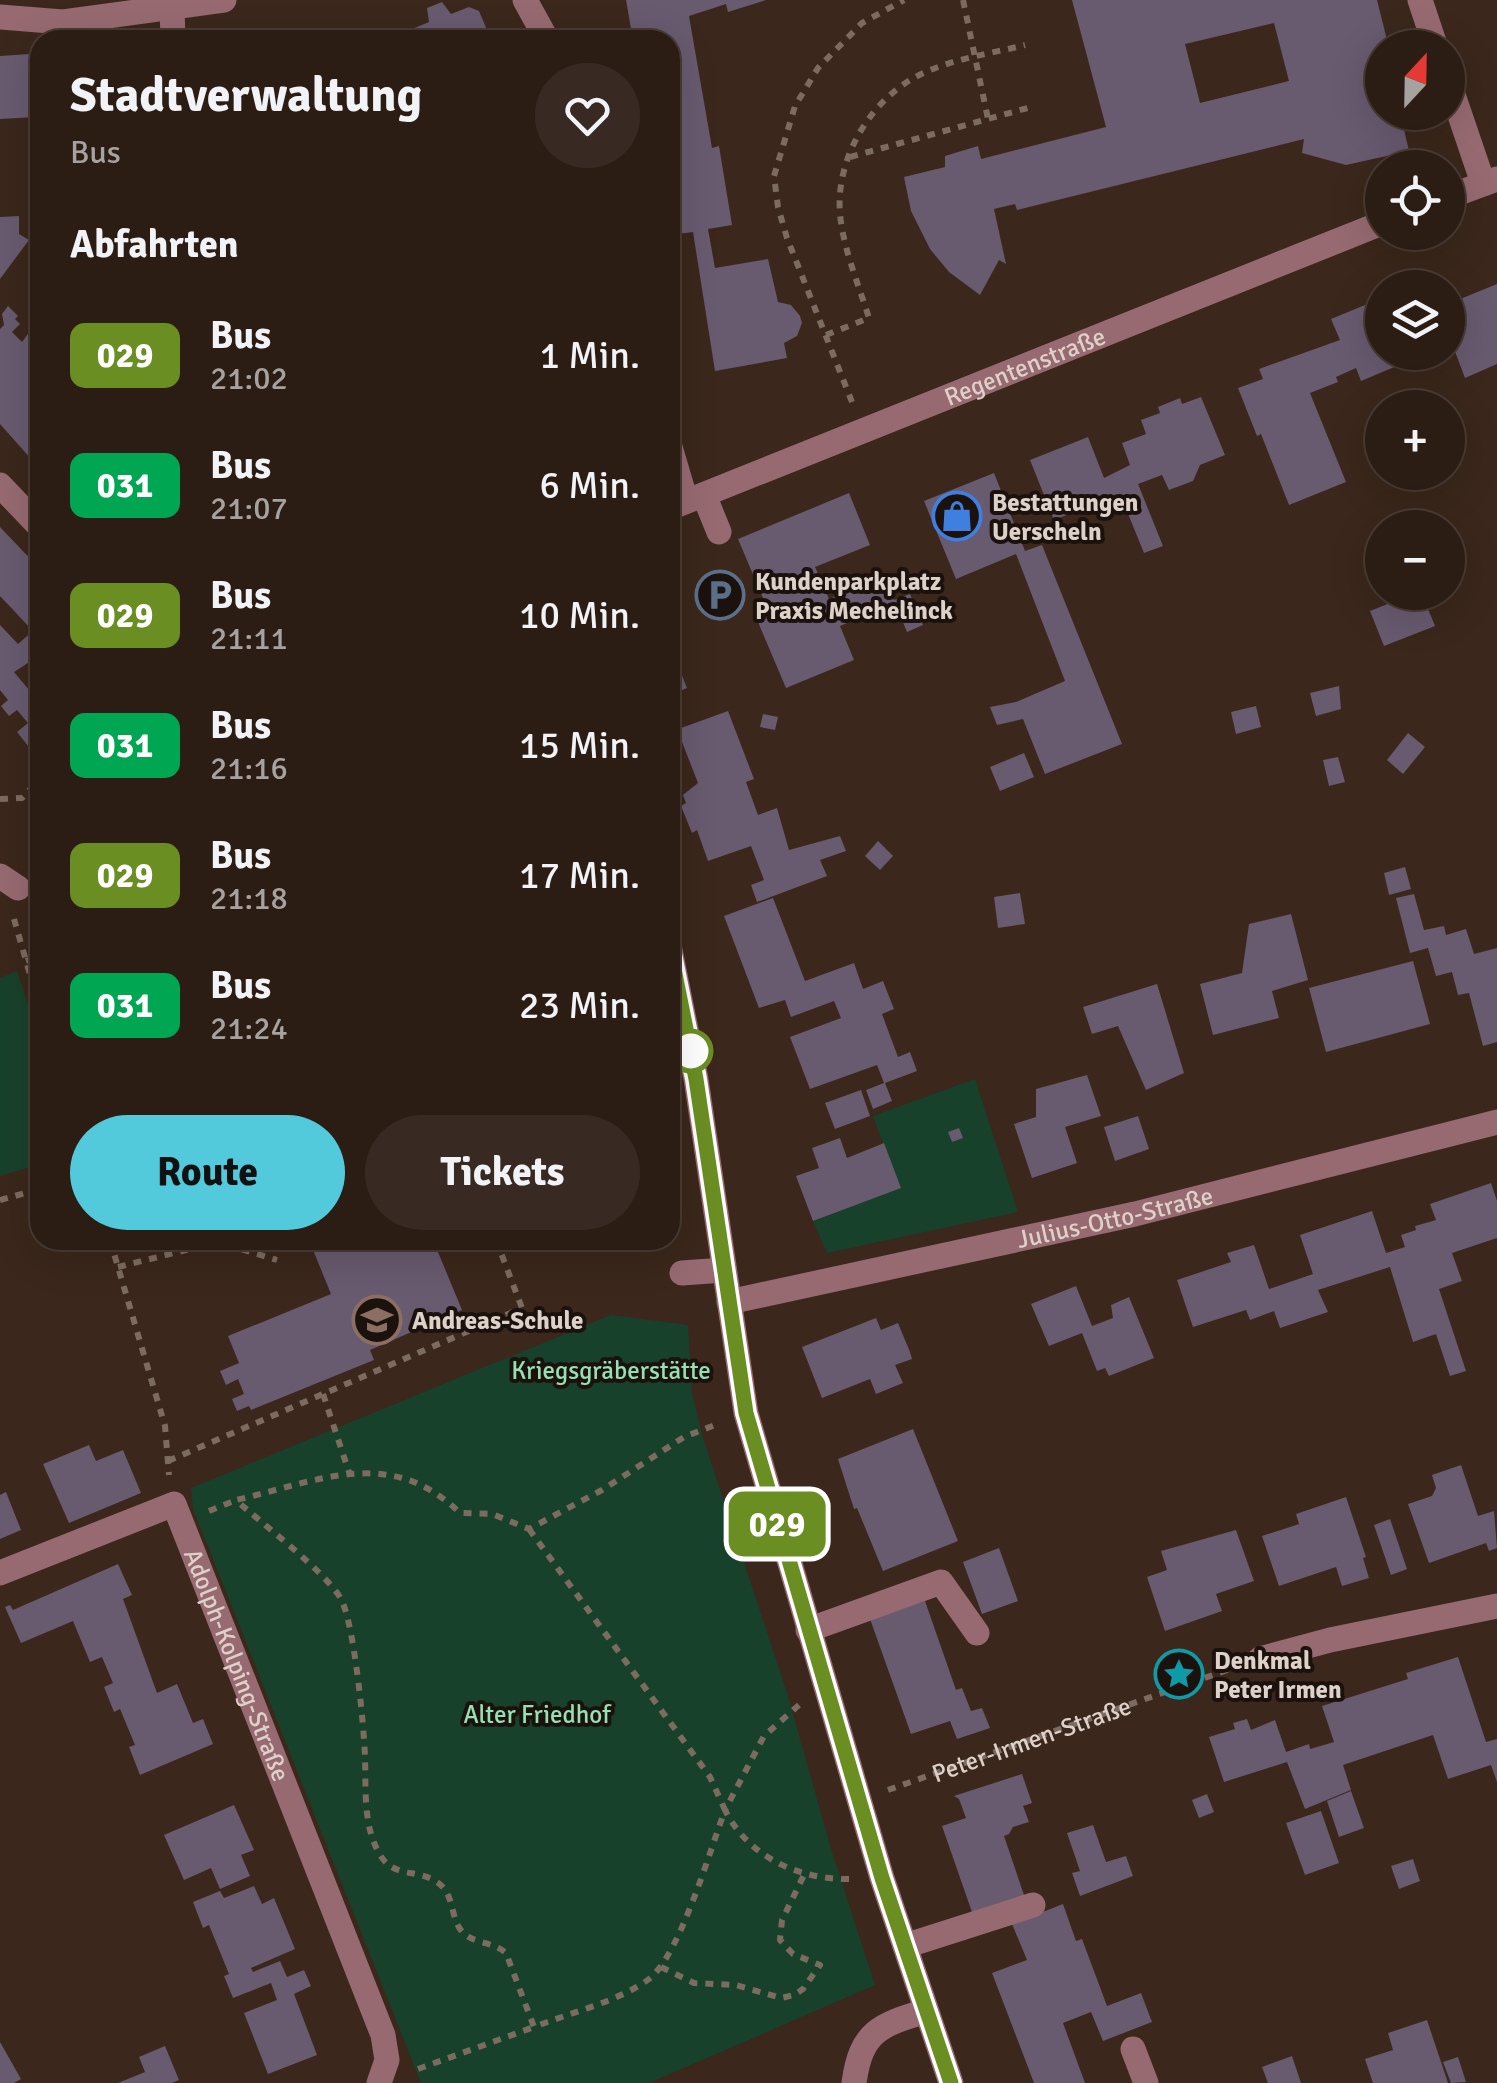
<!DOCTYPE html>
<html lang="de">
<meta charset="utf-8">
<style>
:root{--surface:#2c1d14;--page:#382a22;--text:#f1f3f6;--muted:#a6a2a0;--line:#483b34;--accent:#53cadc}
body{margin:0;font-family:Signika,sans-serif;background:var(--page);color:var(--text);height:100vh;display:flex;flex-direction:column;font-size:38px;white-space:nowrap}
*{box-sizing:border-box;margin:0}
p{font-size:32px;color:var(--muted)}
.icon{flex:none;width:55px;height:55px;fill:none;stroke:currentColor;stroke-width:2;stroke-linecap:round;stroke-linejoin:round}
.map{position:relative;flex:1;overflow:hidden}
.details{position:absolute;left:30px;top:30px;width:650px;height:1220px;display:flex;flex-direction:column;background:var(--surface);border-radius:30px;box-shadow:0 10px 40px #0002,0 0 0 2px var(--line)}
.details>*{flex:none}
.badge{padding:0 20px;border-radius:15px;font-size:35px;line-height:65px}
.needle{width:65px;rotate:22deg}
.buttons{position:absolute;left:1365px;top:30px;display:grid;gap:20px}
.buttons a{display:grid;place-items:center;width:100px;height:100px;border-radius:50%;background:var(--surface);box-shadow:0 10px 40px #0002,0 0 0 2px var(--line);font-size:50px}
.map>.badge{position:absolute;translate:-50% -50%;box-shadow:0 0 0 5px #fff}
h2{padding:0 40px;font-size:38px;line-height:90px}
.round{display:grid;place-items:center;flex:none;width:105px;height:105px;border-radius:52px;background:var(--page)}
.headline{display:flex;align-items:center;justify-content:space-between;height:170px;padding:0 40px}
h1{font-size:48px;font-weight:700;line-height:75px}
.action{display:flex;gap:20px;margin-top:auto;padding:20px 40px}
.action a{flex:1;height:115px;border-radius:60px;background:var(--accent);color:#111;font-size:40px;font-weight:700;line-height:115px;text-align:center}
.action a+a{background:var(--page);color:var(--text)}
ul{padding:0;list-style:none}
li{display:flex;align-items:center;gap:30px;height:130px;padding:0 40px}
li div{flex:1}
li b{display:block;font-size:38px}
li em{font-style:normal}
li .badge{min-width:110px;font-weight:700;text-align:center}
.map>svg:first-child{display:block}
.green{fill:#18412b}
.building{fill:#685a6f;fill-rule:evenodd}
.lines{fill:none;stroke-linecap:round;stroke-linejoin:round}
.path{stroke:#7c6b61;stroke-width:6;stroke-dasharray:8 8;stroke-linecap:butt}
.minor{stroke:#976a71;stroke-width:25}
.line-casing{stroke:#fff;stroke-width:22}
.line{stroke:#6b8e23;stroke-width:15}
.stop-dot{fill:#fff;stroke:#6b8e23;stroke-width:5}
.labels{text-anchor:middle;stroke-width:8;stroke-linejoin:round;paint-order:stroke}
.street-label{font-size:25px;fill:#ded1c9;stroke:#1b120d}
.poi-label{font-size:25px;font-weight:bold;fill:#ded1c9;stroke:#1b120d;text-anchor:start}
.park-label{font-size:25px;fill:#95e1b4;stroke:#1b120d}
</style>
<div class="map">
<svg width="1497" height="2083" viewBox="0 0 1497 2083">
<rect width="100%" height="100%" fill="#3b271b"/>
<g class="green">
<polygon points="17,971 40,1041 40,1164 0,1176 0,978"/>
<polygon points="975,1079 1018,1212 827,1253 813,1221 900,1188 873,1116"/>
<polygon points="611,1315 688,1325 692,1394 703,1438 788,1696 831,1849 875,1985 649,2083 421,2083 193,1509 191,1488"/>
</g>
<g class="building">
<polygon points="626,0 766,0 728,12 726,4 689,16 712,148 719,146 732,225 708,229 715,268 768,259 778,302 791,305 800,316 802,323 797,336 784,343 787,358 715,371 693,232 670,235 670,40 633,40"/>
<path d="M1072,0H1377L1389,48H1382V112H1400L1409,151L1346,165L1302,153L1304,139L1017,210L1015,204L994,209L1006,264L999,260L980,295L949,272L930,249L911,211L904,177L945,167V156L978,146L981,159L1106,127ZM1274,23L1289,81L1200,103L1185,44Z"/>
<polygon points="442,2 451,14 469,7 479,11 490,37 498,34 500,40 386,40 429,22 427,8"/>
<polygon points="30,54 35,117 0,119 0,56"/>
<polygon points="19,216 19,234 29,240 0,279 0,217"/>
<polygon points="40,264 40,288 29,277"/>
<polygon points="1497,284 1497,364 1465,378 1448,333 1448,304"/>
<polygon points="1382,298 1382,352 1408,352 1411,360 1361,381 1356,368 1336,377 1338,382 1310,393 1346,482 1289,505 1261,434 1257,436 1238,388 1263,379 1259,369 1340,340 1331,319"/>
<polygon points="8,306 18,316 15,319 20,324 12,332 22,342 40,318 40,469 0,424 0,329 4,325 2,314"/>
<polygon points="1201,397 1225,455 1200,465 1193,481 1169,490 1162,475 1138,484 1163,546 1144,553 1120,494 1054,520 1030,460 1088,437 1104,478 1130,465 1122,443 1146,434 1141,420 1160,413 1158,407 1180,398 1182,404"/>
<polygon points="994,473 1025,551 1042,545 1122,744 1045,774 1023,719 997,725 990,707 1016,702 1065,681 1016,554 956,579 924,501"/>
<polygon points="849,493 870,545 815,567 829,599 884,577 894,600 910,594 923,625 907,632 895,603 840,626 854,660 786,688 758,622 771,617 738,539"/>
<polygon points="0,527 40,569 40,652 37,657 14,672 40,703 40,754 37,757 17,732 28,723 17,710 9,716 1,706 8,700 0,690 0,625 18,644 33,631 0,596"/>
<polygon points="1418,592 1421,592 1435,626 1384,646 1370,611"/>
<polygon points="670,646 687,688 670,695"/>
<polygon points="1339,686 1341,709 1316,716 1310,693"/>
<polygon points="1256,706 1261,727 1236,734 1231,712"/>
<polygon points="728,711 754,779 746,782 758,815 777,808 789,850 840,836 846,851 820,860 827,876 757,902 751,885 764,880 751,846 708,861 697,830 692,833 681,806 686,803 683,795 698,783 682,742 670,743 670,732"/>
<polygon points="763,714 778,717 775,730 760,727"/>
<polygon points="1408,733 1425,747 1403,774 1387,760"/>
<polygon points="1024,753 1034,777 1000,791 990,767"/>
<polygon points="1338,757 1345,782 1329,786 1323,760"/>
<polygon points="878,841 893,856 880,870 865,856"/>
<polygon points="1405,867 1411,889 1389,895 1384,873"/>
<polygon points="1020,893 1025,924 998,928 994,897"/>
<polygon points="1414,894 1424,930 1444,926 1446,935 1466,929 1474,954 1497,948 1497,1042 1483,1046 1469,993 1458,995 1452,972 1436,976 1428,948 1410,953 1396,898"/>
<polygon points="773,898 805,981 854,963 863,989 883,981 894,1009 882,1014 898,1057 910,1052 917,1071 885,1083 892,1101 873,1109 866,1090 884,1083 877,1065 810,1089 790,1037 841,1018 834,1001 791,1017 785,1000 759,1008 724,916"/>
<polygon points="1291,914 1308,980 1272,991 1279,1018 1213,1035 1200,984 1242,973 1249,924"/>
<polygon points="1413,961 1430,1024 1326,1052 1309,988"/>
<polygon points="1157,984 1184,1073 1146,1090 1118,1026 1092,1034 1083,1007"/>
<polygon points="1087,1075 1101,1116 1065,1127 1077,1163 1032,1178 1014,1124 1036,1117 1036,1089"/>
<polygon points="861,1090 870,1116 835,1129 825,1103"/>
<polygon points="1138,1116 1149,1149 1115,1161 1104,1127"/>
<polygon points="959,1128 963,1138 952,1142 948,1132"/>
<polygon points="840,1138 847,1158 884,1143 901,1188 813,1221 796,1176 819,1168 812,1148"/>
<polygon points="1491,1183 1497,1201 1497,1238 1452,1253 1462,1281 1439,1289 1466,1371 1450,1376 1436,1334 1413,1342 1390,1267 1318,1290 1328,1312 1280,1328 1274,1311 1250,1320 1246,1310 1193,1327 1177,1280 1231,1262 1227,1253 1254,1245 1269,1289 1313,1274 1300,1235 1372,1211 1386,1253 1405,1247 1401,1235 1416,1230 1415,1226 1436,1220 1430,1204"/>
<polygon points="309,1240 433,1240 462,1310 370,1350 374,1360 251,1410 249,1406 237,1411 232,1399 244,1394 238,1379 226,1385 220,1371 239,1363 228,1336 331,1294"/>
<polygon points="1076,1286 1092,1326 1113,1318 1111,1305 1129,1297 1154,1358 1109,1376 1105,1368 1097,1371 1082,1333 1049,1346 1031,1304"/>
<polygon points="876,1318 881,1330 898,1323 910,1352 912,1359 895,1365 903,1383 876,1394 870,1379 822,1398 802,1347"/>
<polygon points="913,1429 958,1541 883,1571 857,1508 854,1509 838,1459"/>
<polygon points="89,1445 96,1461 123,1450 141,1493 69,1523 43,1464"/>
<polygon points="1461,1465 1478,1516 1494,1511 1497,1548 1489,1551 1486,1543 1429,1563 1408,1504 1432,1496 1436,1488 1432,1475"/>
<polygon points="6,1492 21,1530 0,1539 0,1495"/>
<polygon points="1346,1497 1366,1557 1363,1558 1369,1578 1342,1586 1336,1567 1279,1586 1262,1536 1299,1524 1296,1514"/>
<polygon points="1390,1519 1407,1569 1391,1575 1374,1525"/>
<polygon points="1236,1530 1254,1581 1216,1594 1222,1611 1165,1631 1147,1577 1167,1570 1161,1551"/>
<polygon points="999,1548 1018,1601 982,1614 963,1562"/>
<polygon points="118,1564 132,1595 123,1599 157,1693 177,1684 193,1723 203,1719 213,1744 140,1775 129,1747 135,1745 120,1709 114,1712 104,1687 113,1683 102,1657 90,1662 73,1621 21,1643 5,1607 10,1605 13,1610"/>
<polygon points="925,1601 956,1690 962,1688 971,1711 982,1708 990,1728 957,1739 950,1721 911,1734 870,1619"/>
<polygon points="1458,1657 1486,1742 1497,1739 1497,1782 1491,1765 1448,1779 1433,1735 1343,1765 1351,1790 1305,1809 1287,1762 1224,1782 1209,1737 1235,1729 1233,1723 1247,1719 1251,1730 1275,1720 1286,1752 1309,1744 1310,1749 1334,1742 1322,1706 1408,1679 1406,1673"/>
<polygon points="1022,1774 1032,1803 1023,1806 1029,1822 1013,1827 1009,1834 1004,1836 1025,1898 973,1915 942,1826 966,1818 959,1799 954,1796"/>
<polygon points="1351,1791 1364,1828 1339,1837 1327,1801"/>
<polygon points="1207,1794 1214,1812 1199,1818 1192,1800"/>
<polygon points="234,1805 254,1850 241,1855 250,1876 220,1889 211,1868 184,1880 164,1835"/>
<polygon points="1321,1811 1339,1863 1305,1875 1286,1823"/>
<polygon points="1093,1825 1106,1862 1126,1856 1133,1876 1080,1896 1072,1873 1080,1871 1067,1833"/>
<polygon points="1413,1859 1420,1881 1399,1889 1391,1866"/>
<polygon points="254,1886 262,1904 274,1898 295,1949 251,1968 253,1972 280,1961 287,1977 304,1970 311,1986 294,1994 317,2055 268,2074 244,2013 277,2000 271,1983 233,1998 224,1976 229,1974 209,1925 203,1928 193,1902 220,1891 224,1898"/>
<polygon points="1063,1904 1076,1941 1082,1939 1107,2006 1141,1993 1152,2022 1103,2041 1091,2012 1063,2023 1085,2083 1034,2083 992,1973 1027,1960 1012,1924"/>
<polygon points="1427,2020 1448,2083 1373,2083 1365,2059 1393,2050 1388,2033"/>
<polygon points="0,2042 21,2079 14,2083 0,2083"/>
<polygon points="165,2046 179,2080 172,2083 118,2083 145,2072 139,2057"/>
<polygon points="1292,2056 1301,2083 1268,2083 1262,2067"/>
<polygon points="1458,2057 1466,2082 1451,2083 1443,2062"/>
</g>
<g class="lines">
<g class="path">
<polyline points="963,0 988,119"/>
<polyline points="850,157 1035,106"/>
<polyline points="670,258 685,253"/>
<path d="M826,335L869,318C859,286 843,248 840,214C835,156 874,93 928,71C958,58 993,53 1025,45"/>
<polyline points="852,402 787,238 778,207 774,176 795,106 818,68 862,23 904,0"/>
<polyline points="0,799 22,798 40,779"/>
<polyline points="14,919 40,1009"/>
<polyline points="26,961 40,956"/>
<polyline points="0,1200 40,1189"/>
<polyline points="110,1240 165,1426 169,1475"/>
<polyline points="496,1240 522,1308"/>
<polyline points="118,1267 218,1242 277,1260"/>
<polyline points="323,1394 350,1475"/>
<polyline points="168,1461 515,1311"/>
<polyline points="209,1511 236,1500"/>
<path d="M529,1529L710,1777L725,1810C710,1850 680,1955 649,1979C620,2001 569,2013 534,2027L506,1953C493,1941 470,1944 460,1929C450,1914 454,1893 437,1882C416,1868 393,1879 379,1853C363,1825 366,1789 365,1757C364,1726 354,1623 341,1599C326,1572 261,1523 236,1500C319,1481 390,1445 460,1513L492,1514L529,1529L602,1490L684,1437L720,1423"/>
<path d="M799,1705L764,1736L725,1810C749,1858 800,1880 851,1879"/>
<path id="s1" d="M888,1790L1230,1669"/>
<polyline points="661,1967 694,1983 736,1985 781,1998 794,1995 803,1989 820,1965 793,1954 780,1940 782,1920 804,1875"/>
<polyline points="418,2069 534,2027"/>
</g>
<g class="minor">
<polyline points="525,0 547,40"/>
<polyline points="1420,0 1436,48"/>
<polyline points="172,8 173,40"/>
<polyline points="0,17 63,22 224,0"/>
<polyline points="1448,80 1483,183"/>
<polyline points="1448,197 1497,179"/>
<polyline points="670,447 686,501"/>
<polyline points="0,485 40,527"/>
<polyline points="704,495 719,532"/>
<path id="s2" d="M670,508L1382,223"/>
<polyline points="0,876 18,888"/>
<polyline points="670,950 696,1079 746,1413 882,1878 951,2083"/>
<polyline points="682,1273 724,1270"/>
<path id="s3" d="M729,1302L1135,1214L1497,1122"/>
<path id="s4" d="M0,1573L174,1504L383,2035L387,2060L379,2083"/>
<polyline points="808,1630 941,1582 977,1633"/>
<polyline points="1260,1659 1330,1640 1497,1606"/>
<polyline points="905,1946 1033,1905"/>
<polyline points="1133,2049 1146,2083"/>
<path d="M854,2083C861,2031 880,2025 926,2011"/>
</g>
</g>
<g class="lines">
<g class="line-casing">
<polyline id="line" points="670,949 696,1079 746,1413 882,1878 951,2083"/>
</g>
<use href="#line" class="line"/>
</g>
<defs>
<g id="shop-ring" transform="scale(2.5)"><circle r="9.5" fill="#1b120d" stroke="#3f7fe0" stroke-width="1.5"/><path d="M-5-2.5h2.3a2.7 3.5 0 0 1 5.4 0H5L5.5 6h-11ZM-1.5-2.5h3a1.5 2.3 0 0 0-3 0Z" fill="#3f7fe0"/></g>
<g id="parking-ring" transform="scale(2.5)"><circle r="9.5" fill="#1b120d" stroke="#5c6f8a" stroke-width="1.5"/><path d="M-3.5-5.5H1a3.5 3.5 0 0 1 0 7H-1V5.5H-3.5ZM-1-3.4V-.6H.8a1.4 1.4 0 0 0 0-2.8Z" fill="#5c6f8a"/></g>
<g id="school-ring" transform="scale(2.5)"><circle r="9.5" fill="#1b120d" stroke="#8d6e63" stroke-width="1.5"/><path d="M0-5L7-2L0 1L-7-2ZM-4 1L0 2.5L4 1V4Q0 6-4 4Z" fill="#8d6e63"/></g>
<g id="sight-ring" transform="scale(2.5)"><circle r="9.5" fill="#1b120d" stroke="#0f9aa8" stroke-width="1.5"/><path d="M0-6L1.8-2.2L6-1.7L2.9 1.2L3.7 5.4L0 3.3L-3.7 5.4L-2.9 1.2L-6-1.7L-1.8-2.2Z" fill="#0f9aa8"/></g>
</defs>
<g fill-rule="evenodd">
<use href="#shop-ring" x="957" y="516"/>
<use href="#parking-ring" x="720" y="595"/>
<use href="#school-ring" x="377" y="1320"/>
<use href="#sight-ring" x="1179" y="1674"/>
</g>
<circle class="stop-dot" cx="691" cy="1051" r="20"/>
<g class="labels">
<g class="street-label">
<text dy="9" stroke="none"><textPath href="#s2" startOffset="382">Regentenstraße</textPath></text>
<text dy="9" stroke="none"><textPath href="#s3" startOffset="395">Julius-Otto-Straße</textPath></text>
<text dy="9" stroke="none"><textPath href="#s4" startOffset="360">Adolph-Kolping-Straße</textPath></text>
<text dy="9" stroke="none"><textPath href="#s1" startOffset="152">Peter-Irmen-Straße</textPath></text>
</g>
<g class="poi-label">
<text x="992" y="511">Bestattungen<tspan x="992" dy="29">Uerscheln</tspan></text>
<text x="755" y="590">Kundenparkplatz<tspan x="755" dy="29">Praxis Mechelinck</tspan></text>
<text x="412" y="1329">Andreas-Schule</text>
<text x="1214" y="1669">Denkmal<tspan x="1214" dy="29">Peter Irmen</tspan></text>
</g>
<g class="park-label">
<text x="611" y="1379">Kriegsgräberstätte</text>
<text x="537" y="1723">Alter Friedhof</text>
</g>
</g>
</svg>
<div class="buttons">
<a><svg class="needle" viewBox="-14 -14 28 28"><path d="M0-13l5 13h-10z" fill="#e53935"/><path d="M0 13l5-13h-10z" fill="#a6a2a0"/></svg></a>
<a><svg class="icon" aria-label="locate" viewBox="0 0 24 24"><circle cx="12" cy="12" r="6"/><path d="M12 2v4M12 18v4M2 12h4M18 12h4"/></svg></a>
<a><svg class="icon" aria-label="layers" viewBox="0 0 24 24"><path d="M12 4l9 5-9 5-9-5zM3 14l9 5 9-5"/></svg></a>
<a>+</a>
<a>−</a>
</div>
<b class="badge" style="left:777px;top:1524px;background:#6b8e23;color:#fff">029</b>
<section class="details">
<div class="headline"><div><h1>Stadtverwaltung</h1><p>Bus</p></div><a class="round"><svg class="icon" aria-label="heart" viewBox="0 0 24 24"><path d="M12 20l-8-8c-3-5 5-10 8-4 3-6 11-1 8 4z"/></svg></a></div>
<h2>Abfahrten</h2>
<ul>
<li><span class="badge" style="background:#6b8e23;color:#fff">029</span><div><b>Bus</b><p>21:02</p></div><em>1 Min.</em></li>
<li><span class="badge" style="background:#00a651;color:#fff">031</span><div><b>Bus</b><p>21:07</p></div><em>6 Min.</em></li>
<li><span class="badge" style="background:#6b8e23;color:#fff">029</span><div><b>Bus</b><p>21:11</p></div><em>10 Min.</em></li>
<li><span class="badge" style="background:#00a651;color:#fff">031</span><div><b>Bus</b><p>21:16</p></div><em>15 Min.</em></li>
<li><span class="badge" style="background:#6b8e23;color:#fff">029</span><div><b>Bus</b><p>21:18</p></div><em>17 Min.</em></li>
<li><span class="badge" style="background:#00a651;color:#fff">031</span><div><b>Bus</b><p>21:24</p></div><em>23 Min.</em></li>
</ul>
<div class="action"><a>Route</a><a>Tickets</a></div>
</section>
</div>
